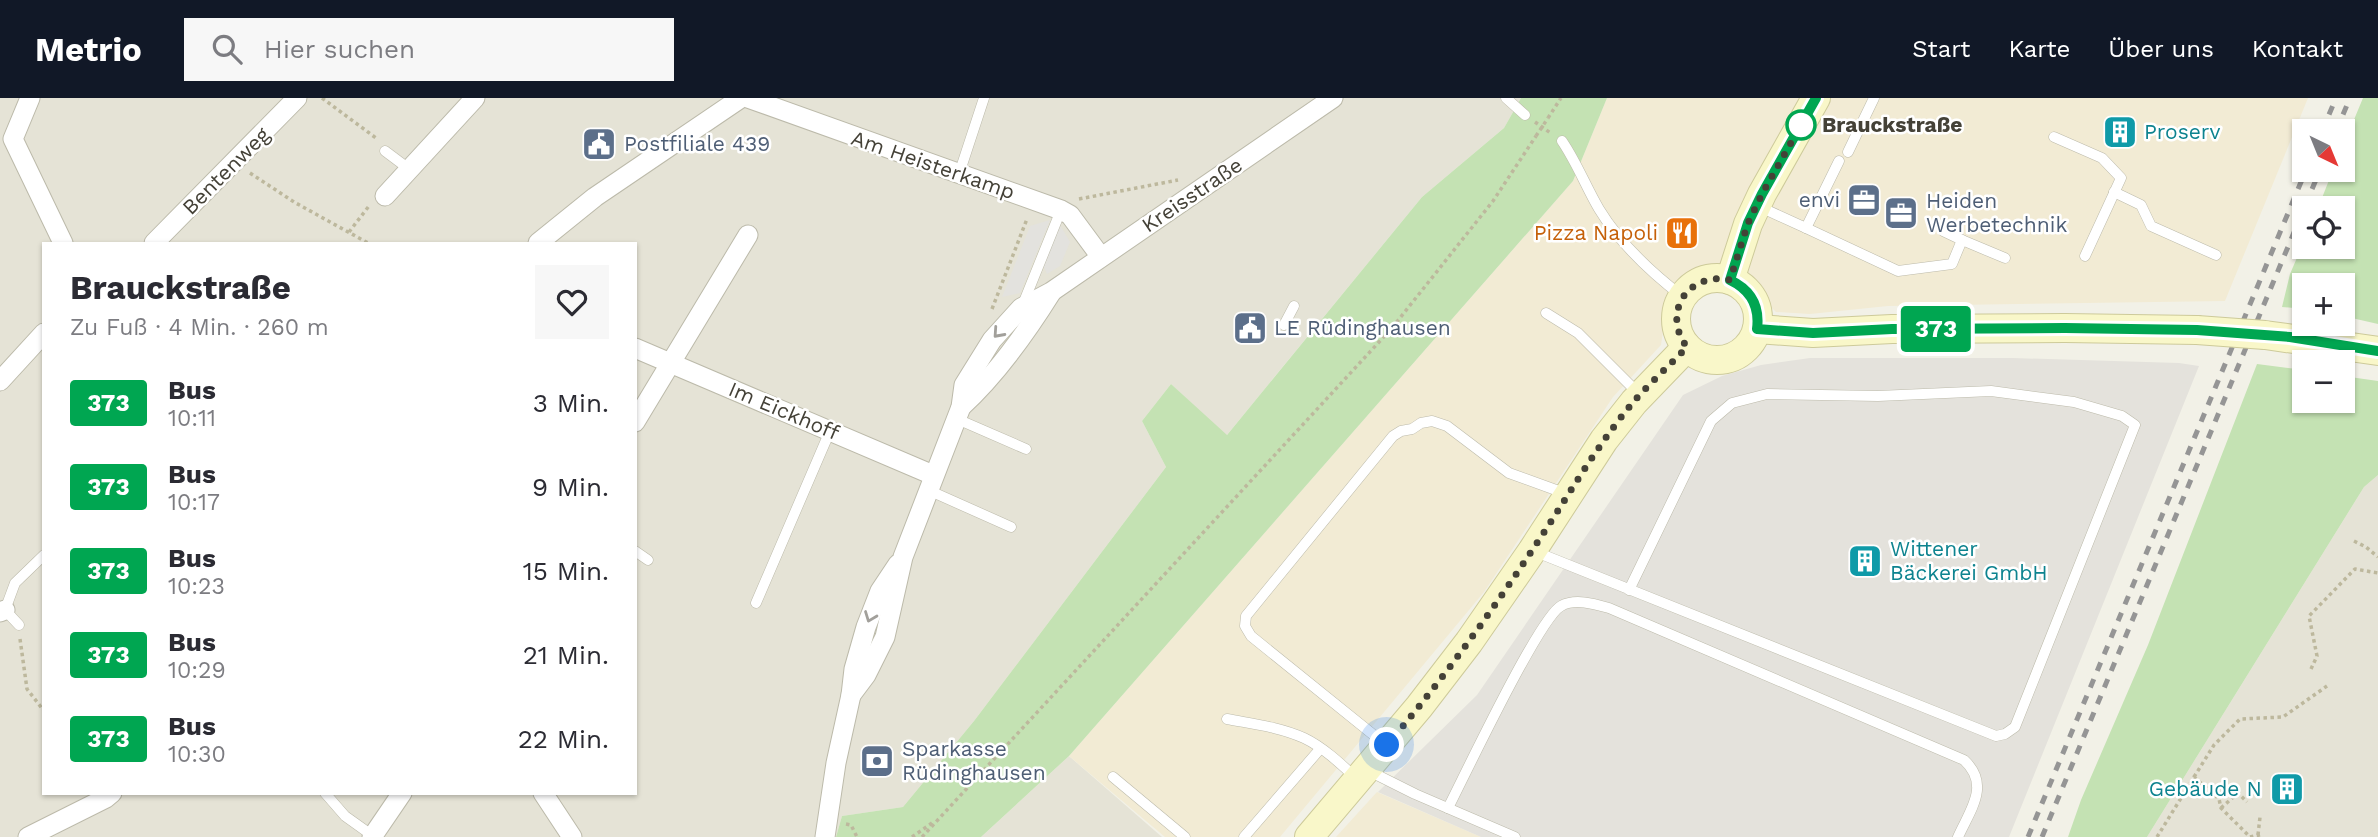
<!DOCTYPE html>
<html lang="de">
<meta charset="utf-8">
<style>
:root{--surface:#fff;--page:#f7f7f7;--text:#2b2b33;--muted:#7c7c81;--accent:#111827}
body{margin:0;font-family:"Work Sans",sans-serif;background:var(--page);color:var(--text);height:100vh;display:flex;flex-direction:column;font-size:26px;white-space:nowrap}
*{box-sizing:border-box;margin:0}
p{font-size:23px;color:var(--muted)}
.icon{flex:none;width:38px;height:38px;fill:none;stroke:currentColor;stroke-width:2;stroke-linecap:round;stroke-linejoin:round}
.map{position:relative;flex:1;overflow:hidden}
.sheet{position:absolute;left:42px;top:144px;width:595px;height:553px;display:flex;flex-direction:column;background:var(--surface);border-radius:0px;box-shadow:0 2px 5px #0004}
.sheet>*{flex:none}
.badge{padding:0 14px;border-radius:5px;font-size:24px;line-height:46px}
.needle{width:46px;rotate:137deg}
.tools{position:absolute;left:2292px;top:21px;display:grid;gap:14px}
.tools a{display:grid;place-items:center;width:63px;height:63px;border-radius:0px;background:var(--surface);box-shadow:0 2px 5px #0004;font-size:35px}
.you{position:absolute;width:35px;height:35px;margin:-18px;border:5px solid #fff;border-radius:50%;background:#1a73e8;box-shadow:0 0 0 10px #1a73e833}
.map>.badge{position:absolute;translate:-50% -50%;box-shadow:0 0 0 4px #fff}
.round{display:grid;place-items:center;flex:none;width:74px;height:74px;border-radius:0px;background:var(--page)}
.head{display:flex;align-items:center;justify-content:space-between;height:119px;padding:0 28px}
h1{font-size:33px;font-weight:700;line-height:52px}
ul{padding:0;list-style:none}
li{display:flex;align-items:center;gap:21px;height:84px;padding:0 28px}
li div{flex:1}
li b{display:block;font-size:26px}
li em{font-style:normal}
li .badge{min-width:77px;font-weight:700;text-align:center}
header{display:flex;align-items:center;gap:42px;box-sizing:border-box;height:98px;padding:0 35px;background:var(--accent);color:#fff}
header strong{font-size:33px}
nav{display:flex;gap:38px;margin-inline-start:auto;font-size:24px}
.search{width:490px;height:63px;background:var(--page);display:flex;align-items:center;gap:18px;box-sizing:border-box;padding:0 24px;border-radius:0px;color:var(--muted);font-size:26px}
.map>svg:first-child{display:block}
.residential{fill:#e5e3d6;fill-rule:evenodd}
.commercial{fill:#f2ebd4}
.industrial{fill:#e4e2dc}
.green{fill:#c4e2b3}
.parking{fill:#e3e2de}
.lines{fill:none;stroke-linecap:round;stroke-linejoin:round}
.lane-casing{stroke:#bcbaaa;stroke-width:11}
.street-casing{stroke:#bcbaaa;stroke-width:21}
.secondary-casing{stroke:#cdca9a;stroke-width:30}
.path{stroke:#bdb89d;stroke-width:3.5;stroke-dasharray:3.5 3.5;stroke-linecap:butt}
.lane{stroke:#fff;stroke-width:10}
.street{stroke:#fff;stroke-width:19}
.secondary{stroke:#f9f7c9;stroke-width:28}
.rail{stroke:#959595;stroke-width:5;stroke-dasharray:9 9;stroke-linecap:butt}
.secondary-bridge-casing{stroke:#cdca9a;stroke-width:30;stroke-linecap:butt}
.path-bridge{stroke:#bdb89d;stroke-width:3.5;stroke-dasharray:3.5 3.5;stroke-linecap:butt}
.secondary-bridge{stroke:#f9f7c9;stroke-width:28}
.oneway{stroke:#a2a09b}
.line-casing{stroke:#fff;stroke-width:16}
.line{stroke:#00a651;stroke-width:10}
.walk{stroke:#444137;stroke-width:7;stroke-dasharray:0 12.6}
.stop-dot{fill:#fff;stroke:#00a651;stroke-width:3.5}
.labels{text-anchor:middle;stroke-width:5;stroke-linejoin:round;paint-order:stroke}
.stop-label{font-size:21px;font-weight:bold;fill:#444137;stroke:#fff;text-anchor:start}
.culture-label{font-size:21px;fill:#0d838f;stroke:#fff;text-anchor:start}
.service-label{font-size:21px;fill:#4e5e75;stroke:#fff;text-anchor:start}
.street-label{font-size:21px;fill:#444137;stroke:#fff}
.food-label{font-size:21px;fill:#c56008;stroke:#fff;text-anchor:end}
</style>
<header>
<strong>Metrio</strong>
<div class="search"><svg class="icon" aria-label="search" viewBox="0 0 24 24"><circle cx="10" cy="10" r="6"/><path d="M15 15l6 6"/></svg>Hier suchen</div>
<nav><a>Start</a><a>Karte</a><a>Über uns</a><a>Kontakt</a></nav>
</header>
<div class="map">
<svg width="2378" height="739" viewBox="0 0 2378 739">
<rect width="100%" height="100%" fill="#f2f1e7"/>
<g class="residential">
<path d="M0,0H1521L1504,30L1422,99L1226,338L1171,286L1142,323L1166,369L974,623L903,709L842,718L836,739H0ZM44,145H635V695H44Z"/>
<polygon points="2378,377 2378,739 2147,739 2364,389"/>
<polygon points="1069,658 1162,739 981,739"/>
</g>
<g class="commercial">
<polygon points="1607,0 2308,0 2225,203 1888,208 1810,216 1776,214 1759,197 1751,179 1711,168 1695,174 1675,190 1665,219 1661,247 1613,299 1484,494 1280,739 1165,739 1069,658 1573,83"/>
<polygon points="1377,694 1481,739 1336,739"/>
</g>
<polygon class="industrial" points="1810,260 2013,260 2179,265 2199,268 2009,739 1481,739 1378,694 1477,597 1683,297 1722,278 1761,267"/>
<g class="green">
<polygon points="1521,0 1607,0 1573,83 1069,658 981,739 836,739 842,718 903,709 974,623 1166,369 1142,323 1171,286 1227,337 1422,99 1504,30"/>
<polygon points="2363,0 2378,0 2378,226 2343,218 2343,187 2305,187 2305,211 2282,209 2290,176 2305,141 2305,149 2343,149 2343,110 2318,110 2333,72 2343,72 2343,48"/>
<polygon points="2257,266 2305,272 2305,303 2343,303 2343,278 2378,283 2378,377 2364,389 2147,739 2068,739 2081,702 2148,547"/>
</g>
<g class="parking">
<polygon points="1050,122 1020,195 1002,199 1030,128"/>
<polygon points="1060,127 1070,144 1060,168 1047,176 1043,167"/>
</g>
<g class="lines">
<g class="lane-casing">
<g id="lane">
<polyline points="1506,0 1525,17"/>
<polyline points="2054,39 2102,60 2121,80 2085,158"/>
<path d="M1562,43C1577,65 1586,89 1599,111C1619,144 1653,176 1683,199"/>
<polyline points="385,53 409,71"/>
<polyline points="1848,54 1874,0"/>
<polyline points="959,76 984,0"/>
<polyline points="2114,94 2141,107 2151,128 2216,157"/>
<polyline points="1760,109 1806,130 1839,63"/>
<polyline points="1806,130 1898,173 1952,166 1962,142 2005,160"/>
<polyline points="1943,133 1962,142"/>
<polyline points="1023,206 1061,112"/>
<polyline points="1546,215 1578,235 1638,295"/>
<polyline points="1284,227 1294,208"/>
<polyline points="957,321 1026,351"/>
<polyline points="928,392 1011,429"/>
<polyline points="635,453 648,462"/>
<polyline points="1536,454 1996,638 2005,636 2015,629 2135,327 2122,318 2074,304 1991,293 1878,298 1767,296 1732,305 1711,323 1629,492"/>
<polyline points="756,505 830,333"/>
<polyline points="19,527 5,512 15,485 44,457"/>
<path d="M1227,621C1253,626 1280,629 1304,640C1323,649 1341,666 1357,681"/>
<polyline points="1386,647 1251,538 1245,528 1246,518 1393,338 1401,333 1412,331 1421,325 1432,323 1447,328 1509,375 1567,396"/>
<polyline points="1369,673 1415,696 1515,739"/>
<polyline points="1113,679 1185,739"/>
<polyline points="325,695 345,718 373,738"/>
<path d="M1448,710C1465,677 1539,520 1561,508C1575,500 1595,506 1609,510L1964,662C1991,687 1970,712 1958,739"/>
<polyline points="1244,739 1320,651"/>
</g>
</g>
<g class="street-casing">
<g id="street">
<polyline points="30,0 13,41 63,145"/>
<polyline points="748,0 1061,112 1070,117 1101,159"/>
<polyline points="385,98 475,0"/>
<polyline points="154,145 297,0"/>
<polyline points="538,145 595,99 741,0"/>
<polyline points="635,250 933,377"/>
<polyline points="0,283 44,235"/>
<path d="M961,309C996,277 1026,235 1051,195"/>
<polyline points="635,324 748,137"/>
<polyline points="0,514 5,512"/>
<polyline points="851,597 866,577 885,539 903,459 961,309 964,287 992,242 1021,210 1051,194 1333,0"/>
<polyline points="543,695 572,739"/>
<polyline points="28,739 106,700 112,695"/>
<polyline points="372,739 402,695"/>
<polyline points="825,739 836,665 851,597 854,571 866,529 880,493 898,466"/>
</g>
</g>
<g class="secondary-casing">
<g id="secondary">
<circle cx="1717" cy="221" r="41"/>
<polyline points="1730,182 1748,126 1762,96 1816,0"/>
<polyline points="1757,231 1813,235 1892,231 2065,230 2197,232"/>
<polyline points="2265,237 2378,253"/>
<polyline points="1309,739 1419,609 1469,544 1532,453 1604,342 1634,304 1687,249"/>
</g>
</g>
<g class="path">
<polyline points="322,0 376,40"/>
<polyline points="1548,20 1561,0"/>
<polyline points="1535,24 1552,36"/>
<polyline points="250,75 294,104 368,145"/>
<polyline points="1079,101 1178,82"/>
<polyline points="349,134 369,108"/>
<polyline points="992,211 1027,121"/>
<polyline points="2354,443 2366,449 2378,459"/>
<polyline points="20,541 27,591 44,613"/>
<polyline points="2311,571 2317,558 2309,518 2355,471 2378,475"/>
<polyline points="2194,679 2214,647 2240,621 2283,619 2327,588"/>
<polyline points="2221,710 2238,695 2247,704"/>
<polyline points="846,726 851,727 857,739"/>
<polyline points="2258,737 2260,719"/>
<polyline points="912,739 932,725"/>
<polyline points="922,739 1392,230 1493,103 1536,38"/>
<polyline points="2157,739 2194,679 2219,701 2221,710 2250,739 2258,737 2259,739"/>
</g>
<use href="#lane" class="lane"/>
<use href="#street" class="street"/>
<use href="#secondary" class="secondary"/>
<g class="rail">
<polyline points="2322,33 2336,0"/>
<polyline points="2336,33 2350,0"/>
<polyline points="2028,739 2306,72"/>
<polyline points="2042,739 2320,72"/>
</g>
<g class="secondary-bridge-casing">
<polyline id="secondary-bridge" points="2197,232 2265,237"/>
</g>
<polyline class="path-bridge" points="1536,38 1548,20"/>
<use href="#secondary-bridge" class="secondary-bridge"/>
</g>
<defs><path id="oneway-chevron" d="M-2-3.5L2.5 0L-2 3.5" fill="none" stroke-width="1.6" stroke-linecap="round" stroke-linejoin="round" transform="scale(1.75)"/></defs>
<g class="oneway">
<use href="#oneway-chevron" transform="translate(998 235) rotate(132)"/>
<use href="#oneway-chevron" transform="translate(870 519) rotate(111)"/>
</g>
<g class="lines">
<g class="line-casing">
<path id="line" d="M1816,0L1762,96L1748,125L1730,182C1751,192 1760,208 1757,231L1813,235L1892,231L2065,230L2197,232L2290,239L2378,253"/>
</g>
<use href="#line" class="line"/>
<path class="walk" d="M1387,647C1440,585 1488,519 1533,451C1566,402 1596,348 1635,302C1651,284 1670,267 1687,249C1661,215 1688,173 1730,182L1748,125L1762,96L1801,27"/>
</g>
<defs>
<g id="building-square" transform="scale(1.75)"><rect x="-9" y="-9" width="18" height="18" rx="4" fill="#0f9aa8" stroke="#fff"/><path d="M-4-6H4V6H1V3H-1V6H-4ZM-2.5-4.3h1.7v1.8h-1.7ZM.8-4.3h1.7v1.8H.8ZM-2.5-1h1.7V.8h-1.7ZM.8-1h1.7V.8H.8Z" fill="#fff"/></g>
<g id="civic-square" transform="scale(1.75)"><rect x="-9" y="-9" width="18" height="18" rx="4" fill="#5c6f8a" stroke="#fff"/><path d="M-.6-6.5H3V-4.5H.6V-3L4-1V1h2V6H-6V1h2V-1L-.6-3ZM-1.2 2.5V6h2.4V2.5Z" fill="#fff"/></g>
<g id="office-square" transform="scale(1.75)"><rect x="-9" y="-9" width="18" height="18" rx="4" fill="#5c6f8a" stroke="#fff"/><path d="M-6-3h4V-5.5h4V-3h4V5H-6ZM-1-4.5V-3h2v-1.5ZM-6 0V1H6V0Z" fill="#fff"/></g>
<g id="restaurant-square" transform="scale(1.75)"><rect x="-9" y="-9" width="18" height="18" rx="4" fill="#e8710a" stroke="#fff"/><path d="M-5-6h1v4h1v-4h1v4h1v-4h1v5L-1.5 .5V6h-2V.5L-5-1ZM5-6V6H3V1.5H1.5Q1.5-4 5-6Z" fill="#fff"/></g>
<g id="bank-square" transform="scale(1.75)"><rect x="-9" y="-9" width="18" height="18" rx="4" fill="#5c6f8a" stroke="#fff"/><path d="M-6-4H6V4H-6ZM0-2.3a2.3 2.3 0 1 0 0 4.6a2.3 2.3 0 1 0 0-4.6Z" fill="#fff"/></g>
</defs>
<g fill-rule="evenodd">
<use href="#building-square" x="2120" y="34"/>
<use href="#civic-square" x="599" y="46"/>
<use href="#office-square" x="1864" y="102"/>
<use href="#office-square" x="1901" y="115"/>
<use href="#restaurant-square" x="1682" y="135"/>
<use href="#civic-square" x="1250" y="230"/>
<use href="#building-square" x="1865" y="463"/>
<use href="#bank-square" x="877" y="663"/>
<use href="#building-square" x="2287" y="691"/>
</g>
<circle class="stop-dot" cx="1801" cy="27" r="14"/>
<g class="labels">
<g class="stop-label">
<text x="1822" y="34">Brauckstraße</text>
</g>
<g class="culture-label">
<text x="2144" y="41">Proserv</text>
<text x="1890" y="458">Wittener<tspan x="1890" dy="24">Bäckerei GmbH</tspan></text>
<text x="2262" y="698" text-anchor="end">Gebäude N</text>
</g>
<g class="service-label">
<text x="624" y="53">Postfiliale 439</text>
<text x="1840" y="109" text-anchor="end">envi</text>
<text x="1926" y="110">Heiden<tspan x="1926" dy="24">Werbetechnik</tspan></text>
<text x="1274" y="237">LE Rüdinghausen</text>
<text x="902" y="658">Sparkasse<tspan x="902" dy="24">Rüdinghausen</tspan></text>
</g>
<g class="street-label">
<text transform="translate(933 67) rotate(19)" y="7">Am Heisterkamp</text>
<text transform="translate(226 73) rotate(-45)" y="7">Bentenweg</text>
<text transform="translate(1192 97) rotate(-34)" y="7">Kreisstraße</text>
<text transform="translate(784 313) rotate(23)" y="7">Im Eickhoff</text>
</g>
<g class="food-label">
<text x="1658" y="142">Pizza Napoli</text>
</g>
</g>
</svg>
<div class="tools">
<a><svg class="needle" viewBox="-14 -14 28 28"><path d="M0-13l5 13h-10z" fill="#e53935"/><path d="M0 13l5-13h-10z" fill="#7c7c81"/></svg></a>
<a><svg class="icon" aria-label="locate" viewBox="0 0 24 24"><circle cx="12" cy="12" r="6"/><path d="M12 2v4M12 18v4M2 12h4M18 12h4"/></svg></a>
<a>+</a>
<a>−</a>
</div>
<div class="you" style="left:1387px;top:647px"></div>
<b class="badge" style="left:1936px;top:231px;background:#00a651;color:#fff">373</b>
<section class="sheet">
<div class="head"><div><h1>Brauckstraße</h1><p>Zu Fuß · 4 Min. · 260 m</p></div><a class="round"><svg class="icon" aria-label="heart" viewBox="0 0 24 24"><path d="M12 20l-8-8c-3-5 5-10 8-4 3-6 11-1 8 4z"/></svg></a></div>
<ul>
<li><span class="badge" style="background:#00a651;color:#fff">373</span><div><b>Bus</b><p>10:11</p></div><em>3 Min.</em></li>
<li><span class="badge" style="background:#00a651;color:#fff">373</span><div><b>Bus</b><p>10:17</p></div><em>9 Min.</em></li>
<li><span class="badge" style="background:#00a651;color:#fff">373</span><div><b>Bus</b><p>10:23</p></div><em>15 Min.</em></li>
<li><span class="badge" style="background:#00a651;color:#fff">373</span><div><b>Bus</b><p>10:29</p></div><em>21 Min.</em></li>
<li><span class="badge" style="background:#00a651;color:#fff">373</span><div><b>Bus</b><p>10:30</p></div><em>22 Min.</em></li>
</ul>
</section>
</div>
